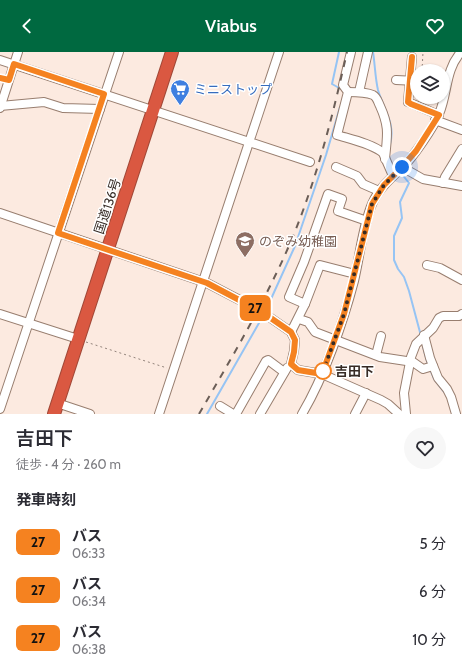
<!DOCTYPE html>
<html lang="ja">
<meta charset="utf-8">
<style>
:root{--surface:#fff;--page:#f7f7f7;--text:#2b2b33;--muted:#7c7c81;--accent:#006940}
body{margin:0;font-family:Cabin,"Noto Sans JP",sans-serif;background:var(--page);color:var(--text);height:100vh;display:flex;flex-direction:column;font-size:15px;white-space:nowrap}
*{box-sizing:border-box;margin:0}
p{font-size:13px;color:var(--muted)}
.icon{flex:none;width:22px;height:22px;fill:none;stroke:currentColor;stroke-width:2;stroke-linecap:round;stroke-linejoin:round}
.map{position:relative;height:362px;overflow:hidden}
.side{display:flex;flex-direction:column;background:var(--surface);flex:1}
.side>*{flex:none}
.badge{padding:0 8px;border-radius:6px;font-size:14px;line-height:26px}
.buttons{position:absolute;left:410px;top:12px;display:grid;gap:8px}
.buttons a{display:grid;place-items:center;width:40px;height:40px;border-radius:50%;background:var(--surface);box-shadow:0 1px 3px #0004;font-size:20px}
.you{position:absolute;width:20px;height:20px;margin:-10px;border:3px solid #fff;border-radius:50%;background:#1a73e8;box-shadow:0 0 0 6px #1a73e833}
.map>.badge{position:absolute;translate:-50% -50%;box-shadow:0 0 0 2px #fff}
h2{padding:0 16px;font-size:15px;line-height:36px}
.round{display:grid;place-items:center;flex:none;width:42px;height:42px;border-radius:21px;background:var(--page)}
.overview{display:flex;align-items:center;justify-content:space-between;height:68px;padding:0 16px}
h1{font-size:19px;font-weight:600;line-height:30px}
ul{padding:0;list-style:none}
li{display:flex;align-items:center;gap:12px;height:48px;padding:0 16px}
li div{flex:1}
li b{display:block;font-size:15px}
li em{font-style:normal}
li .badge{min-width:44px;font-weight:700;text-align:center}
header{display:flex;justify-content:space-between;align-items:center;height:52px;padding:0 16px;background:var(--accent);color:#fff;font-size:18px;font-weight:600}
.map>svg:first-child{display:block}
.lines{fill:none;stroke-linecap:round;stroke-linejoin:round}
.stream{stroke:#96c4f4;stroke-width:2}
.minor-casing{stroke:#987e6f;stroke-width:10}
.highway-casing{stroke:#a14837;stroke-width:14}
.path{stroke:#92837b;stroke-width:1;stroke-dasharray:2 3;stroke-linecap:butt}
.minor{stroke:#fff;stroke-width:8}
.highway{stroke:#da5841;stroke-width:12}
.rail{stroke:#6b5e57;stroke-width:2;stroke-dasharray:7 7;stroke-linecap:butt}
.line-casing{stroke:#fff;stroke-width:9}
.line{stroke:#f58220;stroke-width:6}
.walk{stroke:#362b25;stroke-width:4;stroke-dasharray:0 7.2}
.stop-dot{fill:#fff;stroke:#f58220;stroke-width:2}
.labels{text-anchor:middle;stroke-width:3;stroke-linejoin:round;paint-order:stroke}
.shop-label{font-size:13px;fill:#366cbe;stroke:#fff;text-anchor:start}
.street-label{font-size:13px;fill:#362b25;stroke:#fff}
.education-label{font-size:13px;fill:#785e54;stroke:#fff;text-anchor:start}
.stop-label{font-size:13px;font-weight:bold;fill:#362b25;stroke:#fff;text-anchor:start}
</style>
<header><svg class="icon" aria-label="back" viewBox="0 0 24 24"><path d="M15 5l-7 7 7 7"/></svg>Viabus<svg class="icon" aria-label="heart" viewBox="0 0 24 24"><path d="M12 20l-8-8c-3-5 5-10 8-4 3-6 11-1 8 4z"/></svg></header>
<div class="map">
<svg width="462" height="362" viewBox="0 0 462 362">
<rect width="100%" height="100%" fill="#fceae0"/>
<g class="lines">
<g class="stream">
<polyline points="339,0 332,32 341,37"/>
<path d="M373,0C375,12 375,25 378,38C383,56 396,72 390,92"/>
<polyline points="401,121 409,131 400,150 402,166 394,184 394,208 398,217 404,225 409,239 421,284"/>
<polyline points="266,258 295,194 326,103 340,55"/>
<polyline points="422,291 428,313"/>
<polyline points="430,317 434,327 444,340"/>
<polyline points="207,362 263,264"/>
</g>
<g class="minor-casing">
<g id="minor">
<path d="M351,0L343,33L348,40L337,83C350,87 373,92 383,101L393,124"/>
<polyline points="412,5 408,50 439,63"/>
<polyline points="0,8 310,110"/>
<polyline points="396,28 417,29"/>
<path d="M348,40C356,40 366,40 373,43C377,45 378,50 380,54C390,76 387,84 385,107"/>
<polyline points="359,40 368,0"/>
<polyline points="0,54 44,50 63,56 100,57"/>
<polyline points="0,56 18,0"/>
<polyline points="435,68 462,78"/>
<polyline points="336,115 357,124 363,132 379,139"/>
<polyline points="402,115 423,127 462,134"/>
<polyline points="443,131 445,125 462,97"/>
<polyline points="0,161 207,231 253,255 262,260 291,280 295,288 294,299 291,312 298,318 322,322 381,348 388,352 399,362"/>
<polyline points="427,213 440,216 462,228"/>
<polyline points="305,252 289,245 304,210 328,142 342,147 338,159 367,169"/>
<polyline points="0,262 78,287"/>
<polyline points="299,267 308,270 315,280 380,305 413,310 423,317 433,314"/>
<polyline points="291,280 305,252 320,213 355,222"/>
<polyline points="424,283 430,306 438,326 447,337 451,345 456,362"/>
<polyline points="376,303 381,284"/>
<polyline points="57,351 90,362"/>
<polyline points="220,354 233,362"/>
<polyline points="0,357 119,0"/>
<polyline points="159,362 279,0"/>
<polyline points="236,362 266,309 268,308 284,320"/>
<polyline points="260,362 287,316"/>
<path d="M302,362C324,325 343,271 354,229C360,204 362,176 372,152C379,136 391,126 403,115C413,105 434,75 439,62C448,41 445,18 461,0"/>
<polyline points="355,362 366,341"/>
<polyline points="406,362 404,341 411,305 416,292 433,276 439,266 443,264 459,264 462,262"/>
</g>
</g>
<g class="highway-casing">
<polyline id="highway" points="54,362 172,0"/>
</g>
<g class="path">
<polyline points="422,19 423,0"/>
<polyline points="86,290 167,316"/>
</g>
<use href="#minor" class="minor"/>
<use href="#highway" class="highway"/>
<path class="rail" d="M199,362C225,317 252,272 275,224C310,154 330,76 347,0"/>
</g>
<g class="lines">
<g class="line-casing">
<polyline id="line" points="0,26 9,28 14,12 104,42 58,181 207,231 262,260 291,280 295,288 294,300 291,312 298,318 322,322 344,262 372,152 384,133 402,115 416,99 439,63 411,52 408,50 412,5"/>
</g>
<use href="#line" class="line"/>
<polyline class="walk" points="323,319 322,322 344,262 372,152 384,133 402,115"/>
</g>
<defs>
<g id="supermarket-pin" transform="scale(1)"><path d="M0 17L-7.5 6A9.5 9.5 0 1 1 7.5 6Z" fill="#3f7fe0" stroke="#fff"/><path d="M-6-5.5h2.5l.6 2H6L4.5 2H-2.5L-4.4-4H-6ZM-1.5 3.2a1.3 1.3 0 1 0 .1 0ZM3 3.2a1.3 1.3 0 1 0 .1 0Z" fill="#fff"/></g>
<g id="school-pin" transform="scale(1)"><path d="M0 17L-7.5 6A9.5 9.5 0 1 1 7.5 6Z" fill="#8d6e63" stroke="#fff"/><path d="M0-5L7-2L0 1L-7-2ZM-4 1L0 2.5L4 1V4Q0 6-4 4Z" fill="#fff"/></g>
</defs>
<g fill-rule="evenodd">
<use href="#supermarket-pin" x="180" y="37"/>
<use href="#school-pin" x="245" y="189"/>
</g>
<circle class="stop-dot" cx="323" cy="319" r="8"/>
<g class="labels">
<g class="shop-label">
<text x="194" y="42">ミニストップ</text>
</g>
<g class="street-label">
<text transform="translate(107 154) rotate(-72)" y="5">国道136号</text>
</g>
<g class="education-label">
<text x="259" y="194">のぞみ幼稚園</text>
</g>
<g class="stop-label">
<text x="335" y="324">吉田下</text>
</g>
</g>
</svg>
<div class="buttons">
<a><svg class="icon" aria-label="layers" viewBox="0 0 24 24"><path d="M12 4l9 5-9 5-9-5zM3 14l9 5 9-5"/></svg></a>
</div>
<div class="you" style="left:402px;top:115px"></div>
<b class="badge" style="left:255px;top:256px;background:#f58220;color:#111">27</b>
</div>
<section class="side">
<div class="overview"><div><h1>吉田下</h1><p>徒歩 · 4 分 · 260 m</p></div><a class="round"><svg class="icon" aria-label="heart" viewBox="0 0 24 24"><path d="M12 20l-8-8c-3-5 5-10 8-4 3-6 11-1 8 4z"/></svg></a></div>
<h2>発車時刻</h2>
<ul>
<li><span class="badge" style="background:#f58220;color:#111">27</span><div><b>バス</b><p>06:33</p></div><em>5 分</em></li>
<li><span class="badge" style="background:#f58220;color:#111">27</span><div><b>バス</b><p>06:34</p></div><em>6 分</em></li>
<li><span class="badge" style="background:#f58220;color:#111">27</span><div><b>バス</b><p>06:38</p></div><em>10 分</em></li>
</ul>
</section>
